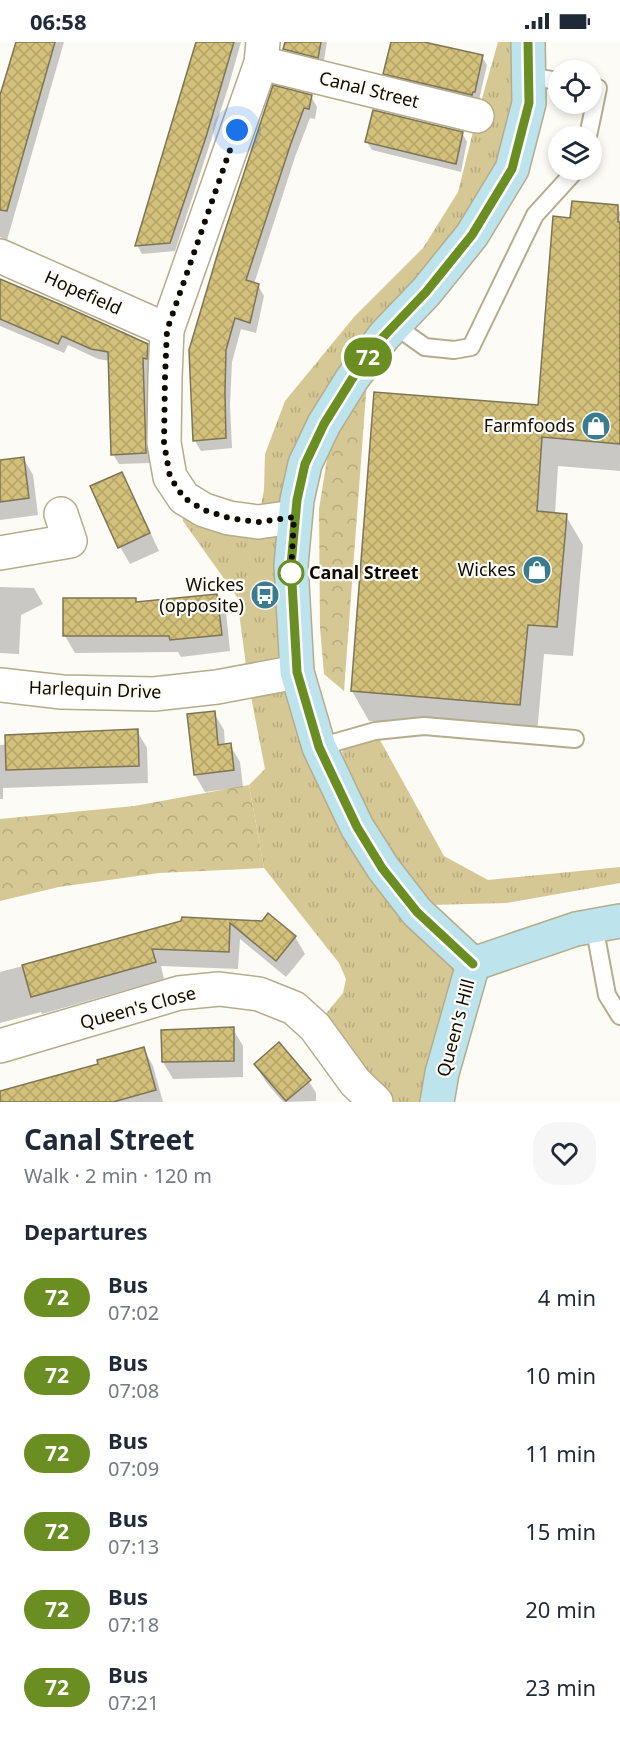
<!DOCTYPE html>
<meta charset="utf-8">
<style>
:root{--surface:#fff;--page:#f6f6f7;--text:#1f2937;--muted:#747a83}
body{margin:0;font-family:"Noto Sans",sans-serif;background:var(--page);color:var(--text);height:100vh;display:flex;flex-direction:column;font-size:22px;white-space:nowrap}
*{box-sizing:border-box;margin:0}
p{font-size:20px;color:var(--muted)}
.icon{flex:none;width:33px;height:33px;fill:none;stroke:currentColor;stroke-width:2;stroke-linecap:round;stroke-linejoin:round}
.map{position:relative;height:1060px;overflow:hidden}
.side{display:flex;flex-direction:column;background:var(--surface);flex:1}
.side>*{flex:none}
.badge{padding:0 12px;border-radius:20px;font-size:21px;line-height:39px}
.fabs{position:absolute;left:548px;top:18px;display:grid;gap:12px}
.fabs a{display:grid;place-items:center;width:54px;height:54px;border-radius:50%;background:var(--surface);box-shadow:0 3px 9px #0003;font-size:30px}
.you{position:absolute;width:30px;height:30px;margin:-15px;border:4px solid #fff;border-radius:50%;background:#1a73e8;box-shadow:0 0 0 9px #1a73e833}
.map>.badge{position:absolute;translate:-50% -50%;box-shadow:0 0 0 3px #fff}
h2{padding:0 24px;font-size:22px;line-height:54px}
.round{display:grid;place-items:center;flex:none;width:63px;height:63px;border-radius:24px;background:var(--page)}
.summary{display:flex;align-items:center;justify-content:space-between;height:102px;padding:0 24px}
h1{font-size:28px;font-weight:700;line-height:45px}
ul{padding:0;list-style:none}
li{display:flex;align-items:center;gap:18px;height:78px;padding:0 24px}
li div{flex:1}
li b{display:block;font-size:22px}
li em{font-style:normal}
li .badge{min-width:66px;font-weight:700;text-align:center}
.status{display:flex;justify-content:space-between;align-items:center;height:42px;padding:0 30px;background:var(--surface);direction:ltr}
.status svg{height:16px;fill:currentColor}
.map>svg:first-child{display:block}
.grass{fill:url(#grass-tufts)}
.forest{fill:url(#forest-crowns)}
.shadow{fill:#0003}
.building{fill:url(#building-cross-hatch);stroke:#7d7556;stroke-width:1.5}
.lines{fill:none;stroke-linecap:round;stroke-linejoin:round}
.lane-casing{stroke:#b5ac8b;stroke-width:20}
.street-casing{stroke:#b5ac8b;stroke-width:36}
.secondary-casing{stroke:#b5ac8b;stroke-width:36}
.lane{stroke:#fff;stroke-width:16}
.street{stroke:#fff;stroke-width:33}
.secondary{stroke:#bde4ed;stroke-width:33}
.line-casing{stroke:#fff;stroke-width:14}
.line{stroke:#6b8e23;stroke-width:9}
.walk{stroke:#0f0b02;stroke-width:6;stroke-dasharray:0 10.8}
.stop-dot{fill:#fff;stroke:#6b8e23;stroke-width:3}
.labels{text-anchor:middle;stroke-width:4.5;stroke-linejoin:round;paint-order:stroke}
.street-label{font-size:18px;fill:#0f0b02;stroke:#fdfbf5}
.poi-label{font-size:18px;fill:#0f0b02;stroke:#fdfbf5;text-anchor:end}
.stop-label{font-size:18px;font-weight:bold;fill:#0f0b02;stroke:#fdfbf5;text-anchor:start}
</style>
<div class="status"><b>06:58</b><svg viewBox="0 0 49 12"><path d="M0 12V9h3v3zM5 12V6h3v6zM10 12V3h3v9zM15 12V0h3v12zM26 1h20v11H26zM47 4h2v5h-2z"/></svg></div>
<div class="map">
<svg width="620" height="1060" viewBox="0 0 620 1060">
<defs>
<pattern id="grass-tufts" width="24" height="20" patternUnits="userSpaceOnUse" patternTransform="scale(1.5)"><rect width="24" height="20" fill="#d6c894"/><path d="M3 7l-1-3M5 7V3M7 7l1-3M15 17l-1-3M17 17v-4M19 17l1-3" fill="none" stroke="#b6aa7e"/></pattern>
<pattern id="forest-crowns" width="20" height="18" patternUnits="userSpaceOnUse" patternTransform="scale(1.5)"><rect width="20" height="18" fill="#d6c894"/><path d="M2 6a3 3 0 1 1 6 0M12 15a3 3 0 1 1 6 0" fill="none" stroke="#b6aa7e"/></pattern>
<pattern id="building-cross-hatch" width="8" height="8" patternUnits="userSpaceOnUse" patternTransform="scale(1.5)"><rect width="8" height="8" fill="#d3c07a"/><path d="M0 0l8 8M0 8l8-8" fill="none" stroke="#b4a468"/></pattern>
</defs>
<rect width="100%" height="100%" fill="#fdfbf5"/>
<g class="grass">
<polygon points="498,0 528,0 512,127 324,382 291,523 333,735 473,922 437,1060 376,1060 315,985 343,951 346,937 339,921 264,826 249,743 265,727 248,639 237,555 183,479 184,456 258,479 264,448 265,412 285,359 354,275 423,206 458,150 477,74"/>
<polygon points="375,689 444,814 488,838 620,825 620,841 507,861 430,863 389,810 351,741 342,710 351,696"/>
</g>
<g class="forest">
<polygon points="367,338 344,649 324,632 320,586 319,467 329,405"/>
<polygon points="249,743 264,826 159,831 59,845 0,859 0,777 134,764"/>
</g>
<g class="shadow">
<polygon points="18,0 64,0 7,198 0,195 0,59"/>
<polygon points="197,0 241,0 228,46 175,209 142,212 137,203"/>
<polygon points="286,0 327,0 323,24 290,15 285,7"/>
<polygon points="392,0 420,0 482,15 487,23 479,58 389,40 385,31"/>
<polygon points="311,54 317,65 315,77 310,76 295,115 254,242 258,243 264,254 256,291 241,287 232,320 230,363 232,406 201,409 195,399 220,206"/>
<polygon points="462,91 467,100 461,130 372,108 367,100"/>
<polygon points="617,165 620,170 620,429 558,424 555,472 566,474 583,503 573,614 544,612 537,692 369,679 352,649 539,365 571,178"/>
<polygon points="0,239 147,303 153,314 152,326 148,325 151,421 119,422 113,412 110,319 98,317 68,303 64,311 0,284"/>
<polygon points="23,416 33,433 38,473 0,478 0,419"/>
<polygon points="121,432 131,449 159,509 130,522 120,505 92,445"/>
<polygon points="0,545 34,546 43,562 21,573 19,612 0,611"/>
<polygon points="216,553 226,570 230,609 181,615 178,610 75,611 65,594 135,558 137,562"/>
<polygon points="214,671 224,688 225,704 230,703 240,720 243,745 205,750 195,733"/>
<polygon points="137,689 147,706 148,741 3,746 3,757 0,757 0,703"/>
<polygon points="268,873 295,895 305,912 286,935 240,897 238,927 161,924 164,937 42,972 41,970 0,981 0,930 46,918 183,880 263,880"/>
<polygon points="233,987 243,1004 243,1035 173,1037 163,1020"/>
<polygon points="144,1007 153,1024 163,1060 0,1060 0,1052 100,1023"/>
<polygon points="256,1023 305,1033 316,1051 316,1059 283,1060 266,1040"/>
</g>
<g class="building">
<polygon points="16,0 55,0 7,169 0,168 0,53"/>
<polygon points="196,0 234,0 206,95 170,201 135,204"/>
<polygon points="285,0 321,0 318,16 283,7"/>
<polygon points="391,0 424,0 483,13 475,50 473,50 472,53 383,32"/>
<polygon points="273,43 312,53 309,67 304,66 290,104 246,238 259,242 250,281 235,276 226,308 225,351 226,396 193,399 189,308 219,207"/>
<polygon points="373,68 463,90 456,122 365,100"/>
<polygon points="572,159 618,163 618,180 620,180 620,402 542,395 537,469 567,472 557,585 528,583 520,663 351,649 374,350 538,363 553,174 570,176"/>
<polygon points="0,237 71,267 148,302 147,317 143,316 146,411 111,413 108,310 91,307 62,294 58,302 0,277"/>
<polygon points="24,415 29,456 0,460 0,418"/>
<polygon points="122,430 150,491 118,506 90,444"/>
<polygon points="217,552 222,593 170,598 169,594 63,594 63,556 136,556 136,560"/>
<polygon points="215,669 218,703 231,701 234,728 194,733 187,672"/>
<polygon points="138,687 139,724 6,728 5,693"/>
<polygon points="268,871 296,894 276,919 230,881 229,910 152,907 156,920 31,955 22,923 181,879 182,875 262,879"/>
<polygon points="234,985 234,1019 162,1020 161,988"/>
<polygon points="279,1000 311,1038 286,1059 254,1022"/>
<polygon points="144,1005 156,1048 113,1060 0,1060 0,1049 98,1022 97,1018"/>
</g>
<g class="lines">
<g class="lane-casing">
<g id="lane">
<polyline points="528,34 558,39"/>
<polyline points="588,94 598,46 591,44"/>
<polyline points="394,283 425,305 454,308 471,305 535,173 576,128"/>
<polyline points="319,705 375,689 424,684 575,697"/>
<polyline points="594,883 607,953 620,974"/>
</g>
</g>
<g class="street-casing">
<g id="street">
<polyline points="263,0 261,21 167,288 165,335 164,401 170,435 184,456 204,468 229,476 258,480 294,475"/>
<polyline points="261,21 477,74"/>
<polyline points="0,214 167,288"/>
<polyline points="0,511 70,499 61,472"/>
<polyline points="0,643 62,650 154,652 217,645 297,630"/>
<polyline points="0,1004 179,951 219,947 259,952 294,966 315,985 355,1040 376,1060"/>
</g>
</g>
<g class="secondary-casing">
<g id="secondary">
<polyline points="473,922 417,870 383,826 357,785 319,705 297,630 291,523 297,458 305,422 324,382 352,337 384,294 426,250 472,193 512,127 529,61 528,0"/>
<polyline points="437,1060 442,1031 473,922 576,887 620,879"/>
</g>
</g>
<use href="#lane" class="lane"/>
<use href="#street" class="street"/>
<use href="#secondary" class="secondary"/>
</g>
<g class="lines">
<g class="line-casing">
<polyline id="line" points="473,922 417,870 382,826 357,785 326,720 319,705 297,630 291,523 297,458 305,422 324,382 352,337 384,294 426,250 472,193 512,127 529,61 528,0"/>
</g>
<use href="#line" class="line"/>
<polyline class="walk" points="237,88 167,288 165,335 164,401 170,435 184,456 204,468 229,476 258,480 294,475 291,531"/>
</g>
<defs>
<g id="shop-disc" transform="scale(1.5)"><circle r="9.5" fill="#3a7c8d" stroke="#fdfbf5"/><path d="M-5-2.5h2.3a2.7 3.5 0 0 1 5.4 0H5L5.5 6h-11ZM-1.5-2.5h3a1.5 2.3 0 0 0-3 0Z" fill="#fff"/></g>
<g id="bus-disc" transform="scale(1.5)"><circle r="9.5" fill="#3a7c8d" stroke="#fdfbf5"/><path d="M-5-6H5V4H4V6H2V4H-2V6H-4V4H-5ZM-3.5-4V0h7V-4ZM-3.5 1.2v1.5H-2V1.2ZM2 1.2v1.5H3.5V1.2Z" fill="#fff"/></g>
</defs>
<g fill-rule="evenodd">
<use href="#shop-disc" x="596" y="384"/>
<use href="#shop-disc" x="537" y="528"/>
<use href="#bus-disc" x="265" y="553"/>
</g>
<circle class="stop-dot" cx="291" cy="531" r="12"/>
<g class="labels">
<g class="street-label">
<text transform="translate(369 48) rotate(14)" y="6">Canal Street</text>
<text transform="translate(83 251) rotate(24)" y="6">Hopefield</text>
<text transform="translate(95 648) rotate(2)" y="6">Harlequin Drive</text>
<text transform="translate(138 966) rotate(-15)" y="6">Queen's Close</text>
<text transform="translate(456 986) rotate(-75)" y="6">Queen's Hill</text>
</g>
<g class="poi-label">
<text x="575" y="390">Farmfoods</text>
<text x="516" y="534">Wickes</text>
<text x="244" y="549">Wickes<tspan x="244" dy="21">(opposite)</tspan></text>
</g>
<g class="stop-label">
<text x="309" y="537">Canal Street</text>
</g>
</g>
</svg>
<div class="fabs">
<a><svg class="icon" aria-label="locate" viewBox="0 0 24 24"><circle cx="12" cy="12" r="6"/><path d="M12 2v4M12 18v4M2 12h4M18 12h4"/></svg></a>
<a><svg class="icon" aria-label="layers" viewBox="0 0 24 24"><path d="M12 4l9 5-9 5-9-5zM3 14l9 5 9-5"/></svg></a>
</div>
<div class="you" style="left:237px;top:88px"></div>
<b class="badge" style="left:368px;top:315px;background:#6b8e23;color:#fff">72</b>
</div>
<section class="side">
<div class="summary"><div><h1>Canal Street</h1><p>Walk · 2 min · 120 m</p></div><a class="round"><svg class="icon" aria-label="heart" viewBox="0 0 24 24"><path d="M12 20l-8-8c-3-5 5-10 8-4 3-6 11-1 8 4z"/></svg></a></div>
<h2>Departures</h2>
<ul>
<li><span class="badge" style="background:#6b8e23;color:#fff">72</span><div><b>Bus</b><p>07:02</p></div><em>4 min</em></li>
<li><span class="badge" style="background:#6b8e23;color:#fff">72</span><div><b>Bus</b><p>07:08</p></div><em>10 min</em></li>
<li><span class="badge" style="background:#6b8e23;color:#fff">72</span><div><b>Bus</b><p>07:09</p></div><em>11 min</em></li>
<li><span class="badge" style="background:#6b8e23;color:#fff">72</span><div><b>Bus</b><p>07:13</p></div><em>15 min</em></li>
<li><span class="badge" style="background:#6b8e23;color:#fff">72</span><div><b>Bus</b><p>07:18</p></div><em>20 min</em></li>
<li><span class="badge" style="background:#6b8e23;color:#fff">72</span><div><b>Bus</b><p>07:21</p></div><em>23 min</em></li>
</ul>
</section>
